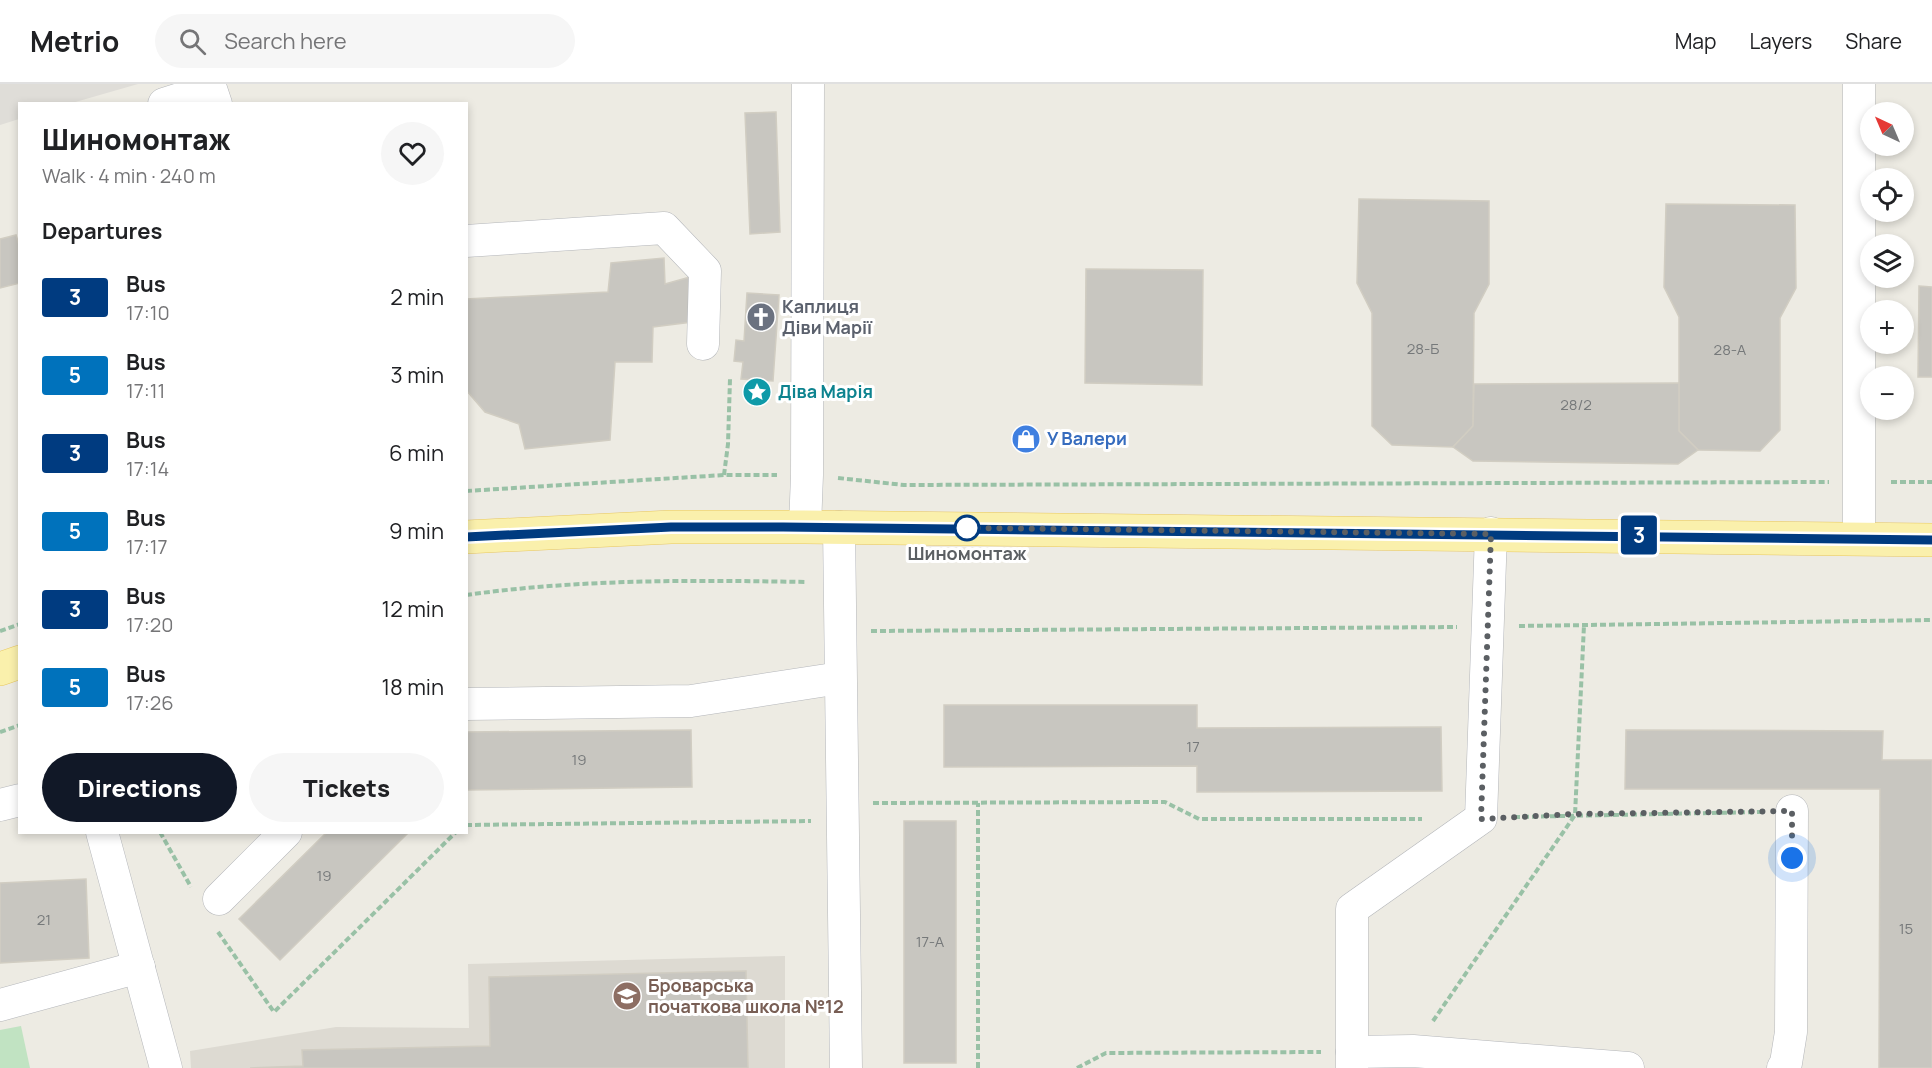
<!DOCTYPE html>
<meta charset="utf-8">
<style>
:root{--surface:#fff;--page:#f6f6f6;--text:#202124;--muted:#757577;--line:#e0e0e0;--accent:#111827}
body{margin:0;font-family:Manrope,sans-serif;background:var(--page);color:var(--text);height:100vh;display:flex;flex-direction:column;font-size:22px;white-space:nowrap}
*{box-sizing:border-box;margin:0}
p{font-size:20px;color:var(--muted)}
.icon{flex:none;width:33px;height:33px;fill:none;stroke:currentColor;stroke-width:2;stroke-linecap:round;stroke-linejoin:round}
.map{position:relative;flex:1;overflow:hidden}
.side{position:absolute;left:18px;top:18px;width:450px;height:732px;display:flex;flex-direction:column;background:var(--surface);border-radius:0px;box-shadow:0 3px 9px #0003}
.side>*{flex:none}
.badge{padding:0 12px;border-radius:4px;font-size:21px;line-height:39px}
.needle{width:39px;rotate:316deg}
.fabs{position:absolute;left:1860px;top:18px;display:grid;gap:12px}
.fabs a{display:grid;place-items:center;width:54px;height:54px;border-radius:50%;background:var(--surface);box-shadow:0 3px 9px #0003;font-size:30px}
.you{position:absolute;width:30px;height:30px;margin:-15px;border:4px solid #fff;border-radius:50%;background:#1a73e8;box-shadow:0 0 0 9px #1a73e833}
.map>.badge{position:absolute;translate:-50% -50%;box-shadow:0 0 0 3px #fff}
h2{padding:0 24px;font-size:22px;line-height:54px}
.round{display:grid;place-items:center;flex:none;width:63px;height:63px;border-radius:32px;background:var(--page)}
.head{display:flex;align-items:center;justify-content:space-between;height:102px;padding:0 24px}
h1{font-size:28px;font-weight:800;line-height:45px}
.cta{display:flex;gap:12px;margin-top:auto;padding:12px 24px}
.cta a{flex:1;height:69px;border-radius:36px;background:var(--accent);color:#fff;font-size:24px;font-weight:800;line-height:69px;text-align:center}
.cta a+a{background:var(--page);color:var(--text)}
ul{padding:0;list-style:none}
li{display:flex;align-items:center;gap:18px;height:78px;padding:0 24px}
li div{flex:1}
li b{display:block;font-size:22px}
li em{font-style:normal}
li .badge{min-width:66px;font-weight:700;text-align:center}
header{display:flex;align-items:center;gap:36px;box-sizing:border-box;height:84px;padding:0 30px;background:var(--surface);border-bottom:2px solid var(--line)}
header strong{font-size:28px}
nav{display:flex;gap:33px;margin-inline-start:auto;font-size:21px}
.search{width:420px;height:54px;background:var(--page);display:flex;align-items:center;gap:15px;box-sizing:border-box;padding:0 21px;border-radius:33px;color:var(--muted);font-size:22px}
.map>svg:first-child{display:block}
.industrial{fill:#dfddd8}
.education{fill:#dddad2}
.green{fill:#c1e3c2}
.building{fill:#c8c6c0;stroke:#d1cdc2;stroke-width:1.5}
.lines{fill:none;stroke-linecap:round;stroke-linejoin:round}
.minor-casing{stroke:#b4b6ba;stroke-width:33}
.major-casing{stroke:#e8c761;stroke-width:34}
.path{stroke:#99c1a6;stroke-width:4;stroke-dasharray:6 3;stroke-linecap:butt}
.minor{stroke:#fff;stroke-width:32}
.major{stroke:#faf0ac;stroke-width:33}
.line-casing{stroke:#fff;stroke-width:14}
.line{stroke:#003b80;stroke-width:9}
.walk{stroke:#5b5f63;stroke-width:6;stroke-dasharray:0 10.8}
.stop-dot{fill:#fff;stroke:#003b80;stroke-width:3}
.labels{text-anchor:middle;stroke-width:6;stroke-linejoin:round;paint-order:stroke}
.number-label{font-size:15px;fill:#76797a}
.worship-label{font-size:18px;font-weight:bold;fill:#5b616d;stroke:#fff;text-anchor:start}
.culture-label{font-size:18px;font-weight:bold;fill:#0d838f;stroke:#fff;text-anchor:start}
.shop-label{font-size:18px;font-weight:bold;fill:#366cbe;stroke:#fff;text-anchor:start}
.stop-label{font-size:18px;font-weight:bold;fill:#5b5f63;stroke:#fff}
.education-label{font-size:18px;font-weight:bold;fill:#785e54;stroke:#fff;text-anchor:start}
</style>
<header>
<strong>Metrio</strong>
<div class="search"><svg class="icon" aria-label="search" viewBox="0 0 24 24"><circle cx="10" cy="10" r="6"/><path d="M15 15l6 6"/></svg>Search here</div>
<nav><a>Map</a><a>Layers</a><a>Share</a></nav>
</header>
<div class="map">
<svg width="1932" height="984" viewBox="0 0 1932 984">
<rect width="100%" height="100%" fill="#edebe3"/>
<polygon class="industrial" points="0,0 138,0 72,19 20,20 19,35 0,41"/>
<polygon class="education" points="785,872 785,984 191,984 190,967 336,943 469,944 468,880"/>
<polygon class="green" points="21,942 30,984 0,984 0,946"/>
<g class="building">
<polygon points="776,28 780,148 750,150 745,29"/>
<polygon points="1359,115 1489,117 1489,200 1474,229 1473,342 1453,363 1392,361 1372,342 1372,229 1357,199"/>
<polygon points="1666,120 1795,121 1796,204 1780,234 1780,346 1760,367 1698,366 1679,347 1679,233 1664,203"/>
<polygon points="16,151 20,164 20,199 0,204 0,155"/>
<polygon points="664,174 665,200 690,193 692,238 653,243 652,278 615,278 610,356 525,365 519,340 485,328 466,306 466,215 608,208 611,179"/>
<polygon points="1086,185 1203,186 1202,301 1085,299"/>
<polygon points="1919,202 1932,203 1932,293 1918,293"/>
<polygon points="747,209 779,211 773,297 741,295 743,278 734,277 736,256 744,257"/>
<polygon points="1679,299 1679,347 1698,366 1678,380 1473,377 1453,363 1473,342 1474,300"/>
<polygon points="944,621 1197,621 1197,644 1441,643 1442,707 1197,708 1197,682 944,683"/>
<polygon points="691,646 692,703 466,706 466,648"/>
<polygon points="1626,646 1883,647 1882,676 1932,676 1932,984 1879,984 1880,705 1625,705"/>
<rect x="904" y="737" width="52" height="242"/>
<polygon points="327,748 409,748 280,876 239,835"/>
<polygon points="86,795 89,874 0,879 0,799"/>
<polygon points="746,887 748,984 250,984 303,982 302,966 490,962 489,893"/>
</g>
<g class="lines">
<g class="minor-casing">
<g id="minor">
<polyline points="1859,0 1859,454"/>
<polyline points="164,20 211,5 216,20"/>
<polyline points="466,157 664,144 705,187 703,260"/>
<polyline points="805,443 807,391 808,0"/>
<polyline points="839,443 846,984"/>
<polyline points="466,620 691,617 840,594"/>
<polyline points="0,721 20,716"/>
<polyline points="102,748 166,984"/>
<polyline points="219,815 286,748"/>
<polyline points="0,921 139,883"/>
<polyline points="1352,968 1413,967 1628,984"/>
<polyline points="1352,984 1352,825 1481,734 1491,449"/>
<polyline points="1783,984 1786,979 1791,948 1792,727"/>
</g>
</g>
<g class="major-casing">
<g id="major">
<polyline points="466,453 671,443 805,443 1932,456"/>
<polyline points="0,585 20,578"/>
</g>
</g>
<g class="path">
<polyline points="724,391 728,360 730,295"/>
<polyline points="838,394 904,401 1829,398"/>
<polyline points="1891,398 1932,398"/>
<polyline points="466,407 724,391 777,391"/>
<path d="M466,511C580,495 693,496 807,498"/>
<polyline points="1519,542 1932,536"/>
<polyline points="0,547 20,540"/>
<polyline points="871,547 1457,543"/>
<polyline points="0,648 20,641"/>
<polyline points="873,719 1165,718 1199,735 1422,735"/>
<polyline points="1514,733 1761,728"/>
<polyline points="466,741 811,737"/>
<polyline points="160,748 191,803"/>
<polyline points="218,848 274,928 456,748"/>
<polyline points="1433,937 1575,731 1584,541"/>
<polyline points="978,984 978,719"/>
<polyline points="1077,984 1106,969 1321,968"/>
</g>
<use href="#minor" class="minor"/>
<use href="#major" class="major"/>
</g>
<g class="lines">
<g class="line-casing">
<polyline id="line" points="466,453 671,443 783,443 1932,456"/>
</g>
<use href="#line" class="line"/>
<polyline class="walk" points="967,444 1491,450 1481,735 1575,730 1792,727 1792,774"/>
</g>
<defs>
<g id="church-disc" transform="scale(1.5)"><circle r="9.5" fill="#6b7280" stroke="#fff"/><path d="M-1.2-6h2.4v3.5h3.3v2.4h-3.3V6h-2.4V-.1h-3.3v-2.4h3.3Z" fill="#fff"/></g>
<g id="sight-disc" transform="scale(1.5)"><circle r="9.5" fill="#0f9aa8" stroke="#fff"/><path d="M0-6L1.8-2.2L6-1.7L2.9 1.2L3.7 5.4L0 3.3L-3.7 5.4L-2.9 1.2L-6-1.7L-1.8-2.2Z" fill="#fff"/></g>
<g id="shop-disc" transform="scale(1.5)"><circle r="9.5" fill="#3f7fe0" stroke="#fff"/><path d="M-5-2.5h2.3a2.7 3.5 0 0 1 5.4 0H5L5.5 6h-11ZM-1.5-2.5h3a1.5 2.3 0 0 0-3 0Z" fill="#fff"/></g>
<g id="school-disc" transform="scale(1.5)"><circle r="9.5" fill="#8d6e63" stroke="#fff"/><path d="M0-5L7-2L0 1L-7-2ZM-4 1L0 2.5L4 1V4Q0 6-4 4Z" fill="#fff"/></g>
</defs>
<g fill-rule="evenodd">
<use href="#church-disc" x="761" y="233"/>
<use href="#sight-disc" x="757" y="308"/>
<use href="#shop-disc" x="1026" y="355"/>
<use href="#school-disc" x="627" y="912"/>
</g>
<circle class="stop-dot" cx="967" cy="444" r="12"/>
<g class="labels">
<g class="number-label">
<text x="1423" y="270">28-Б</text>
<text x="1730" y="271">28-А</text>
<text x="1576" y="326">28/2</text>
<text x="1193" y="668">17</text>
<text x="579" y="681">19</text>
<text x="324" y="797">19</text>
<text x="44" y="841">21</text>
<text x="1906" y="850">15</text>
<text x="930" y="863">17-А</text>
</g>
<g class="worship-label">
<text x="782" y="229">Каплиця<tspan x="782" dy="21">Діви Марії</tspan></text>
</g>
<g class="culture-label">
<text x="778" y="314">Діва Марія</text>
</g>
<g class="shop-label">
<text x="1047" y="361">У Валери</text>
</g>
<g class="stop-label">
<text x="967" y="476">Шиномонтаж</text>
</g>
<g class="education-label">
<text x="648" y="908">Броварська<tspan x="648" dy="21">початкова школа №12</tspan></text>
</g>
</g>
</svg>
<div class="fabs">
<a><svg class="needle" viewBox="-14 -14 28 28"><path d="M0-13l5 13h-10z" fill="#e53935"/><path d="M0 13l5-13h-10z" fill="#757577"/></svg></a>
<a><svg class="icon" aria-label="locate" viewBox="0 0 24 24"><circle cx="12" cy="12" r="6"/><path d="M12 2v4M12 18v4M2 12h4M18 12h4"/></svg></a>
<a><svg class="icon" aria-label="layers" viewBox="0 0 24 24"><path d="M12 4l9 5-9 5-9-5zM3 14l9 5 9-5"/></svg></a>
<a>+</a>
<a>−</a>
</div>
<div class="you" style="left:1792px;top:774px"></div>
<b class="badge" style="left:1639px;top:451px;background:#003b80;color:#fff">3</b>
<section class="side">
<div class="head"><div><h1>Шиномонтаж</h1><p>Walk · 4 min · 240 m</p></div><a class="round"><svg class="icon" aria-label="heart" viewBox="0 0 24 24"><path d="M12 20l-8-8c-3-5 5-10 8-4 3-6 11-1 8 4z"/></svg></a></div>
<h2>Departures</h2>
<ul>
<li><span class="badge" style="background:#003b80;color:#fff">3</span><div><b>Bus</b><p>17:10</p></div><em>2 min</em></li>
<li><span class="badge" style="background:#0072bc;color:#fff">5</span><div><b>Bus</b><p>17:11</p></div><em>3 min</em></li>
<li><span class="badge" style="background:#003b80;color:#fff">3</span><div><b>Bus</b><p>17:14</p></div><em>6 min</em></li>
<li><span class="badge" style="background:#0072bc;color:#fff">5</span><div><b>Bus</b><p>17:17</p></div><em>9 min</em></li>
<li><span class="badge" style="background:#003b80;color:#fff">3</span><div><b>Bus</b><p>17:20</p></div><em>12 min</em></li>
<li><span class="badge" style="background:#0072bc;color:#fff">5</span><div><b>Bus</b><p>17:26</p></div><em>18 min</em></li>
</ul>
<div class="cta"><a>Directions</a><a>Tickets</a></div>
</section>
</div>
